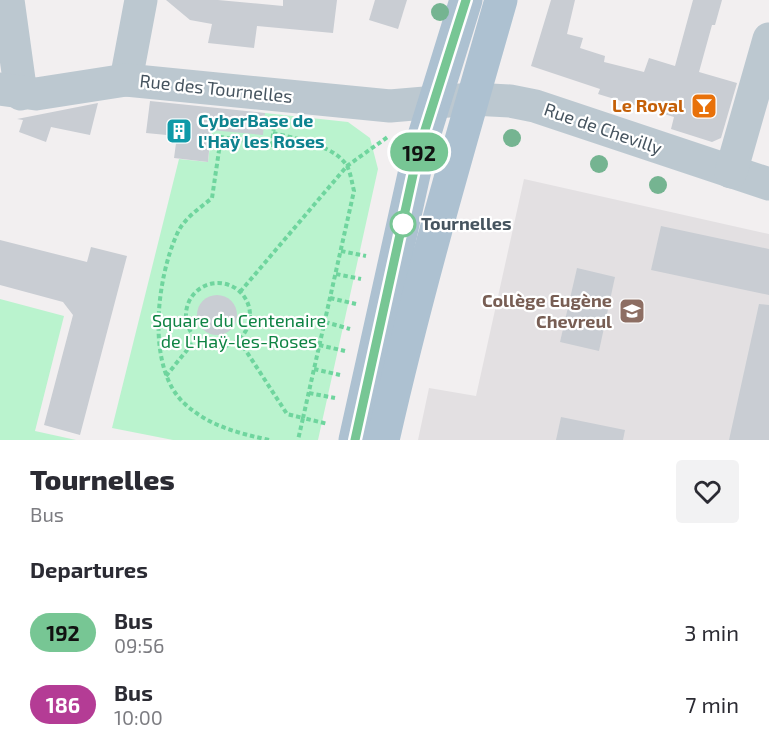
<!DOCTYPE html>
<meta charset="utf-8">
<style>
:root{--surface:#fff;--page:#f2f2f3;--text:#2b2b33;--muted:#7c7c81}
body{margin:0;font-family:"Exo 2",sans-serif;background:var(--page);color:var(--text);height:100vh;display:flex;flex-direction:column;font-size:22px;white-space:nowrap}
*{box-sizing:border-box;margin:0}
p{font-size:20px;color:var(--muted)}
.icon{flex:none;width:33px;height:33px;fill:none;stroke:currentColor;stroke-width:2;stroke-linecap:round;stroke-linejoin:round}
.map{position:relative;height:440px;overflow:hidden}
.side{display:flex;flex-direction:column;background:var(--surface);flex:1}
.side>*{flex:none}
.badge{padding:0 12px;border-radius:20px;font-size:21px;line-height:39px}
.map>.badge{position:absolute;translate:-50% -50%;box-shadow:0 0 0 3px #fff}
h2{padding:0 30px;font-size:22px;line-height:54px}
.round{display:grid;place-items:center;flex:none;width:63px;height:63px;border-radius:6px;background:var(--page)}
.summary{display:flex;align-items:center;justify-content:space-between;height:102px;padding:0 30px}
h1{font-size:28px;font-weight:800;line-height:45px}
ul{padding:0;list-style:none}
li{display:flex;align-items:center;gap:18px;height:72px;padding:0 30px}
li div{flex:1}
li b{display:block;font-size:22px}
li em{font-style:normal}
li .badge{min-width:66px;font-weight:700;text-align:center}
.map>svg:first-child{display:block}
.education{fill:#e3e0e2}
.green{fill:#baf3ce}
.building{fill:#c9cdd3}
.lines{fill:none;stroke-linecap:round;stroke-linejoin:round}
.path{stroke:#6fd59e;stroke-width:4;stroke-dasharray:4.5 3;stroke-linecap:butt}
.minor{stroke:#bcc8d0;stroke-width:33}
.major{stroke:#adc1d1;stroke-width:33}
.tree{fill:#75b491}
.line-casing{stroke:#fff;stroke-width:14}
.line{stroke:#77c694;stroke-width:9}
.stop-dot{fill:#fff;stroke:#77c694;stroke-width:3}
.labels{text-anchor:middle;stroke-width:4.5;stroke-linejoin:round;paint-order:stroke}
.street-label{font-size:18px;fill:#46545f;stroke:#fff}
.food-label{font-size:18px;font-weight:bold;fill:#c56008;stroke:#fff;text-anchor:end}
.culture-label{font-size:18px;font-weight:bold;fill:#0d838f;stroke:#fff;text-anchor:start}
.stop-label{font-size:18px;font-weight:bold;fill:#46545f;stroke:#fff;text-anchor:start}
.education-label{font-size:18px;font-weight:bold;fill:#785e54;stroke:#fff;text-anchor:end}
.park-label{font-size:18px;fill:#0e8343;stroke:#fff}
</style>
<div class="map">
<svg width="769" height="440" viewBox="0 0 769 440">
<rect width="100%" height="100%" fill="#f2eff0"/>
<polygon class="education" points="524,179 769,234 769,440 418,440 429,388 476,396"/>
<g class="green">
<polygon points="265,113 348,122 370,138 378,169 318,440 173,440 112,428 179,159 208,162 212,129"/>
<polygon points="0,299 64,316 35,431 76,440 0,440"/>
</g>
<g class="building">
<polygon points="166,0 218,0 283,6 283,0 337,0 333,33 257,26 254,48 208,43 212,24 190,20"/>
<polygon points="375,0 407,0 398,29 369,20"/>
<polygon points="551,0 575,0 567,34 583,38 580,48 605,56 604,62 644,72 649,58 675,66 693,0 722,0 715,25 712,25 699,72 737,83 721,138 712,142 671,129 674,117 598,94 600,89 531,66"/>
<polygon points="150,101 265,113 263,135 211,130 208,162 174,158 177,136 146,133"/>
<polygon points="98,103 90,135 51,127 46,142 19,132 23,120 17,119"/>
<polygon points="661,226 769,249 769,295 651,270"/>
<polygon points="0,240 87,262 91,247 127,256 80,435 44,425 73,315 63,302 0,285"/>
<polygon points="577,268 615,277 599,351 560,342"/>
<circle cx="217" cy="315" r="20"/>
<polygon points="759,304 769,305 769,440 729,440"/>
<polygon points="561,417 625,430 623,440 556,440"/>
</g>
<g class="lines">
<g class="path">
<path d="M273,133C294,138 338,146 348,168C351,175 352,183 354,191L303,418L328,424"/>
<polyline points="341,251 366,256"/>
<polyline points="336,274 361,279"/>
<circle cx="218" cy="315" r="32"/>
<polyline points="240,292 347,166 389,136"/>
<polyline points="330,298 356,304"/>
<polyline points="325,322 350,329"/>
<polyline points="239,340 287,414 303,418 298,440"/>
<polyline points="319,345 345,351"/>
<polyline points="314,369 340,375"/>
<polyline points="166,376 196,339"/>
<polyline points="309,393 335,398"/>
<path d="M269,440C238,433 209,426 185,404C145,368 157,278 177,234C184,218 199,209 212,198L221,137L272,145L274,125"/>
</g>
<g class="minor">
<polyline points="8,0 21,94"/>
<polyline points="126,80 141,0"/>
<polyline points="0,89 36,94 126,80 390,106 472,99 510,101 535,106 769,184"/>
<polyline points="731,172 769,39"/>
</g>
<g class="major">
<polyline points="355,440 419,152 466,0"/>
<path d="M383,440C417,290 459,147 501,0"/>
</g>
</g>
<g class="tree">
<circle cx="440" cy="12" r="9"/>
<circle cx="512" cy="138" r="9"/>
<circle cx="599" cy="164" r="9"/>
<circle cx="658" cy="185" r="9"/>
</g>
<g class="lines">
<g class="line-casing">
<polyline id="line" points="355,440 418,152 466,0"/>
</g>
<use href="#line" class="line"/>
</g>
<defs>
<g id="bar-square" transform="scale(1.35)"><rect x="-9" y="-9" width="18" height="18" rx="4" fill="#e8710a" stroke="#fff"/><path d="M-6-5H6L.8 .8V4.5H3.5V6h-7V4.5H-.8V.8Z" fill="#fff"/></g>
<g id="building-square" transform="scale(1.35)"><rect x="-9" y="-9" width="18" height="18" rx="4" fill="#0f9aa8" stroke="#fff"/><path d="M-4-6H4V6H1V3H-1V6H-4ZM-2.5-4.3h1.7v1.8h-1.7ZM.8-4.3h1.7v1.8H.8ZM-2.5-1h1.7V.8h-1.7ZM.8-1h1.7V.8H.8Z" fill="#fff"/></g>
<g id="school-square" transform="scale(1.35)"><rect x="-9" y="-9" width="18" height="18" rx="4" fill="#8d6e63" stroke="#fff"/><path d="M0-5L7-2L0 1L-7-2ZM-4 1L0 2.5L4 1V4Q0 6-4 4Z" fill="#fff"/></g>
</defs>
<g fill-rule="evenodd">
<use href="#bar-square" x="704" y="106"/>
<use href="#building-square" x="179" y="131"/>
<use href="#school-square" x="632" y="311"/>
</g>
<circle class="stop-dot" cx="403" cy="224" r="12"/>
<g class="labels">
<g class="street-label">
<text transform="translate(216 89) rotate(6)" y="6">Rue des Tournelles</text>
<text transform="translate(603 129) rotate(19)" y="6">Rue de Chevilly</text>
</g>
<g class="food-label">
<text x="684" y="112">Le Royal</text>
</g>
<g class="culture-label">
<text x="198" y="127">CyberBase de<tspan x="198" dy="21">l'Haÿ les Roses</tspan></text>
</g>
<g class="stop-label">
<text x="421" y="230">Tournelles</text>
</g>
<g class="education-label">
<text x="612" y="307">Collège Eugène<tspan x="612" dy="21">Chevreul</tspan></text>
</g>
<g class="park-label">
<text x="239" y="327">Square du Centenaire<tspan x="239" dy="21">de L'Haÿ-les-Roses</tspan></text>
</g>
</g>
</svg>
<b class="badge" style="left:419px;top:152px;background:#77c694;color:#111">192</b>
</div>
<section class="side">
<div class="summary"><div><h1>Tournelles</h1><p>Bus</p></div><a class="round"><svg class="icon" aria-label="heart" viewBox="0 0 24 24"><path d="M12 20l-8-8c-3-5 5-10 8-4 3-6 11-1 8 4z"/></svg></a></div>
<h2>Departures</h2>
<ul>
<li><span class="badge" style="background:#77c694;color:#111">192</span><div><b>Bus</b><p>09:56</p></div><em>3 min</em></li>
<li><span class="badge" style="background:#b43c95;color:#fff">186</span><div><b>Bus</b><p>10:00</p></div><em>7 min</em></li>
</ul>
</section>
